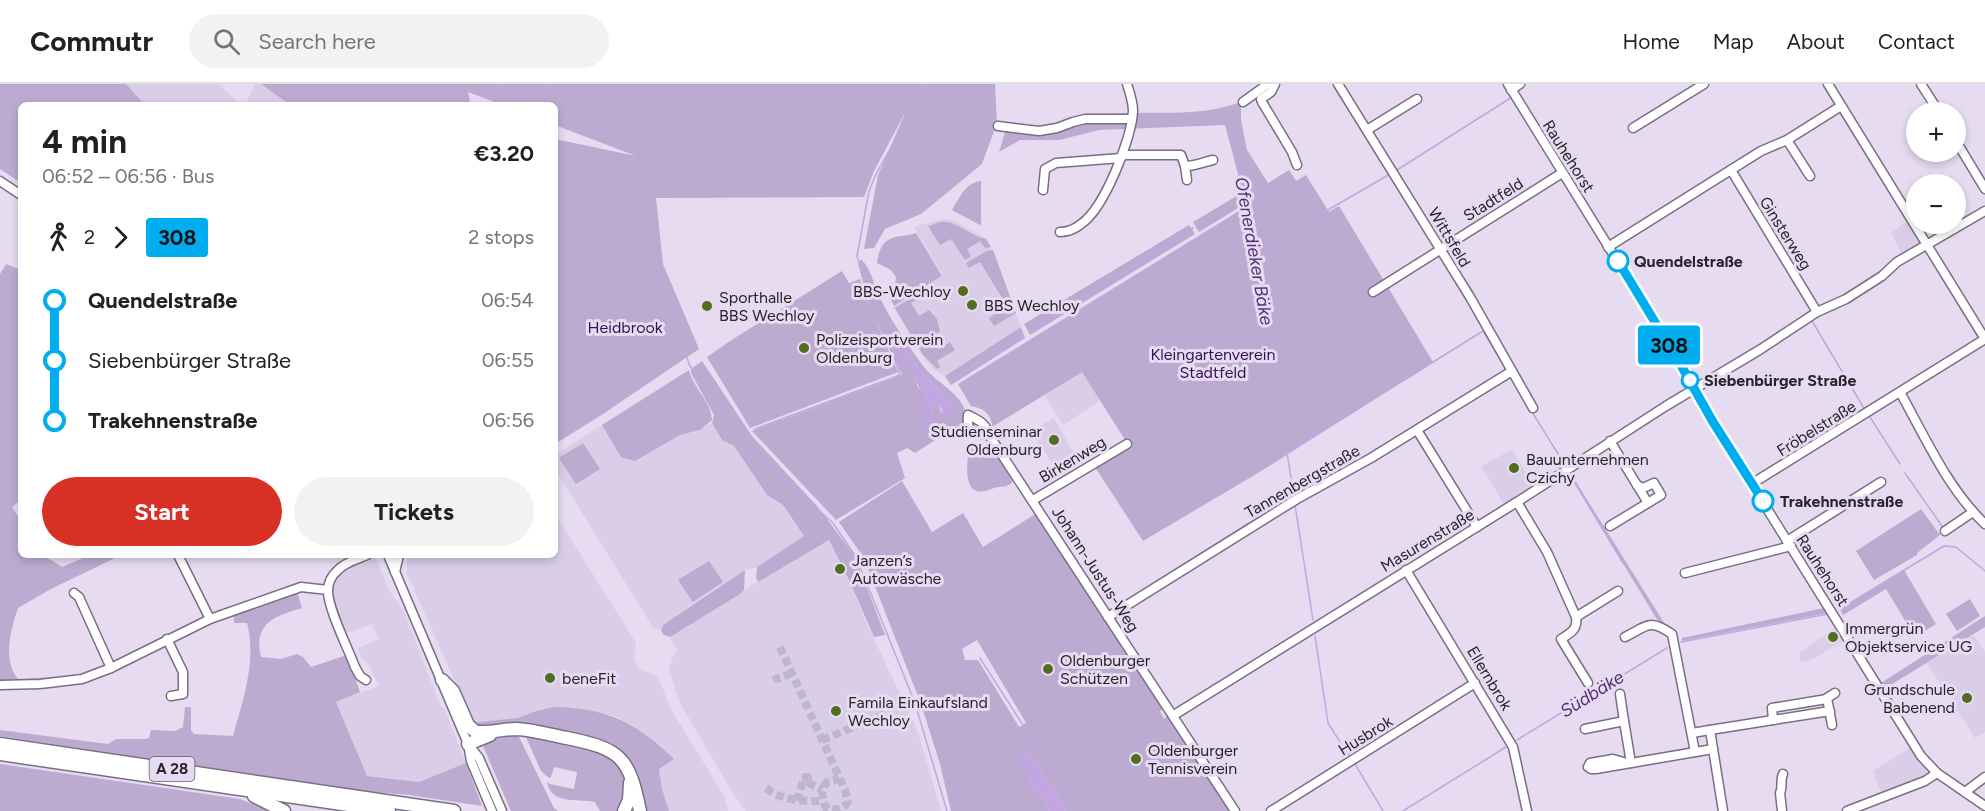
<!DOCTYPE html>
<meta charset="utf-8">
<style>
:root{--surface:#fff;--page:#f2f2f2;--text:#202124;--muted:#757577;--line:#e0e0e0;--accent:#d93025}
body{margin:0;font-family:Figtree,sans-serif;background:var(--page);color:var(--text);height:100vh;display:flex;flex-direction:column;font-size:22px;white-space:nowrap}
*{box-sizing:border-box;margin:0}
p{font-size:20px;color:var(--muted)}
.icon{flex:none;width:33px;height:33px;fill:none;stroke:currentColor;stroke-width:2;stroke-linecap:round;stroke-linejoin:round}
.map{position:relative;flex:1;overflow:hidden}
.drawer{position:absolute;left:18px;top:18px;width:540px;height:456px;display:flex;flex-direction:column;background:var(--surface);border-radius:9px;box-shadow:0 3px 9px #0003}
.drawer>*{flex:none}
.badge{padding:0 12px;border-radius:4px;font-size:21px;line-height:39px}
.fabs{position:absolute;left:1906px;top:18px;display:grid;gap:12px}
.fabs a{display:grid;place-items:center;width:60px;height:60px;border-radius:50%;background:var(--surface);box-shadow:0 3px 9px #0003;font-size:30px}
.map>.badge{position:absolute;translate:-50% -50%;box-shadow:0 0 0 3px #fff}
.legs{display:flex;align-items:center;gap:9px;height:66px;padding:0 24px;font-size:20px}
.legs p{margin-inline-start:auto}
.overview{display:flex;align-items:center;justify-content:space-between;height:102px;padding:0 24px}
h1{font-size:33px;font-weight:700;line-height:45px}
.primary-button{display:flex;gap:12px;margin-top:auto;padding:12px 24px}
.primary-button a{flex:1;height:69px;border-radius:36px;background:var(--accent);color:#fff;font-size:24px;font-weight:700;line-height:69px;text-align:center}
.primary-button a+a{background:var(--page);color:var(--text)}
ul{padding:0 24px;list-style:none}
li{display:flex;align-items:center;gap:21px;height:60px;font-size:22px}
li i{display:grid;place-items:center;width:9px;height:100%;margin:0 8px;background:currentColor}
li i::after{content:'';width:15px;height:15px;margin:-8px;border:4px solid;border-radius:50%;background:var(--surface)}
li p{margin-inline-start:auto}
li:first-child i{background:linear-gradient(#0000 50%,currentColor 0)}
li:last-child i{background:linear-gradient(currentColor 50%,#0000 0)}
header{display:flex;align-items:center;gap:36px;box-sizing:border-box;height:84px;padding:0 30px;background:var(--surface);border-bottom:2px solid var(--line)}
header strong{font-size:28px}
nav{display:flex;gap:33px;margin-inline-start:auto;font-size:21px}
.search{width:420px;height:54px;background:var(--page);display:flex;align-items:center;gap:15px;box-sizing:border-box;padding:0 21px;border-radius:33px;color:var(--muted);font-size:22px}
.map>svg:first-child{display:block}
.built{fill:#d9cde8}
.green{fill:#bdaad1;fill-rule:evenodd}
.water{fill:#c3a6e1}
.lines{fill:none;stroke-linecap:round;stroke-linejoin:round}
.stream{stroke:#c3a6e1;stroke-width:1.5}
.minor-tunnel{stroke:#c0b6ca;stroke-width:8;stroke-dasharray:8 4;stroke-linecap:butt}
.minor-casing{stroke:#796f83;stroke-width:11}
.highway-casing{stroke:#796f83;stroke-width:15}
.minor{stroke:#fff;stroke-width:8}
.highway{stroke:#fff;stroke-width:12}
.line-1-casing{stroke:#fff;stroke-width:14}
.line-1{stroke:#00aeef;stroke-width:9}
.stop-1-dot{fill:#fff;stroke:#00aeef;stroke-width:3}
.poi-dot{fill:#526d20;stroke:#e6dbf1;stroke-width:2}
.labels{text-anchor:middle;stroke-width:6;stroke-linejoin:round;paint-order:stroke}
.shield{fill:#e6dbf1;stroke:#615b67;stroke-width:1.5}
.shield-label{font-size:15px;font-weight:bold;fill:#28242c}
.street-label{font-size:16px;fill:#28242c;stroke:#e6dbf1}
.stop-label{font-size:16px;font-weight:bold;fill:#28242c;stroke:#e6dbf1;text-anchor:start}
.poi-label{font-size:16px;fill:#28242c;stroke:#e6dbf1;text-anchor:start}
.park-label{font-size:16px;fill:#381055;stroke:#e6dbf1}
.water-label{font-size:18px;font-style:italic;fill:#563075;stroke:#e6dbf1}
</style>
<header>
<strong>Commutr</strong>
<div class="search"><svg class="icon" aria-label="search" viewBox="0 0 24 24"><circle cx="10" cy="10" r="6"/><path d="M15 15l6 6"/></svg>Search here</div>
<nav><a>Home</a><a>Map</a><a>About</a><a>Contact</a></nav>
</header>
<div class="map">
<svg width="1985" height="727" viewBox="0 0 1985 727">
<rect width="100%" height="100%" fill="#e6dbf1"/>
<g class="built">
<polygon points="126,0 219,0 240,21 145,21"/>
<polygon points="255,0 261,0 290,21 245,21"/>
<polygon points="943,135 954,137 986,154 1021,243 945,292 935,287 922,271 893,223 943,192 914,143"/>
<polygon points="1910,135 1926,160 1904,174 1891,149"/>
<polygon points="1082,287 1100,317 1063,341 1044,311"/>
<polygon points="1054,334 1076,374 1071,376 1071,393 1063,397 1031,347"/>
<polygon points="712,339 722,356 734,362 767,411 783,421 804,452 757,483 745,486 696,518 663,541 662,545 654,545 555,385 555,371 602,341 621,372 635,377 680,351 695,348"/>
<polygon points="1512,366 1537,406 1507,425 1481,382"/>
<polygon points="555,430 636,559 634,575 638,584 658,593 672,627 724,712 728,727 669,727 662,705 659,685 673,675 640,646 615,632 580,625 553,623 533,628 518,634 478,638 476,644 407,490 407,471 555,471"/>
<polygon points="829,456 849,496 865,536 918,648 941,727 746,727 734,711 680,619 669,586 673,572 677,567 670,553 740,510 744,506"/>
<polygon points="375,472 389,506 404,527 428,590 441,623 444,624 466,679 419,698 367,692 336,617 379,602 370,582 362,575 358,564 379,555 372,540 347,549 335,520 332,505 338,490 350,482"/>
<polygon points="1841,540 1848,553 1814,575 1801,578 1799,569"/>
<polygon points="1973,551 1985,568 1985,648 1975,654 1927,579"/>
<polygon points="1914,661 1937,689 1883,713 1873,687"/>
</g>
<g class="green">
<polygon points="0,0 126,0 145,21 21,21 21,99 0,85"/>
<polygon points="261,0 995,0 997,39 982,80 921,130 885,145 874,164 864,165 878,91 906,27 874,87 864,113 656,114 663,180 699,265 603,330 555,360 555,55 636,72 555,41 555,21 502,21 468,8 470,17 465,21 290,21"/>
<path d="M1241,18V36L1247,66L1268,99L1289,86L1296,97L1306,91L1329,128L1339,122L1433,278L1263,386L1143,457L1093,380L1127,359L1082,288L992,343C992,330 983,324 971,322L958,300L1239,127L1238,124L1199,148L1193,138L1235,113L1238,90L1225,41L1099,46L1059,56H1020L999,68L1008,39C1017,42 1026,45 1035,45C1054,45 1075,35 1094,32C1143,24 1193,36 1241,18Z"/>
<path d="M981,97V140L980,141L952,126C960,113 965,99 981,97Z"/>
<path d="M940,138C957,136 969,152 986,155L991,163L985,164L980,157L967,165L971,172L965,176L951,155L940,161L928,142Z"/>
<polygon points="1189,141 1195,150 1030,251 1024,240"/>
<path d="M916,149L942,192L894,222L889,212L895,203L896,193L891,186L877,179C881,149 895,155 916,149Z"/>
<polygon points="993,166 1016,229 994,242 989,234 1007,222 980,178 969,184 966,179 987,167"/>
<path d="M861,175C871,185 873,198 879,212C891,236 907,261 924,283C938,301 969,312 967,340L948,348L915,369L907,364L897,369L905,394L836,436L752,347L902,291L871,226L898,288L750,344L707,273L733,255L842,187L849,199L860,195L870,223L858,179ZM896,252L927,295L953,321L942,329L938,321L934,322L931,330L924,323L926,312L917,302C917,289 910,277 899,270Z"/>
<path d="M6,180L21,186V416L12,423L21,437V471H43L62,483L90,471H121L51,505L18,524C11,545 2,576 18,595L56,593L60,603L0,605V190Z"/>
<polygon points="934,200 937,204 911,219 919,232 929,226 937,235 940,247 932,252 939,265 950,258 955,266 937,277 940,283 937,285 923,271 895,224"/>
<polygon points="1021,243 1025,254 951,301 945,292"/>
<polygon points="702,277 752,352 817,422 855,472 885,551 874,553 849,496 829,456 758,498 756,494 757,483 804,452 783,421 767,411 734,362 722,356 712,339 714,331 691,289 691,285"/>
<path d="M689,286C693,304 711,317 712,336L700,346L680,351L635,377L621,373L602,341Z"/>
<polygon points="583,359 600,385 576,400 559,374"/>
<path d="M978,361H989L994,364L1012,394V399C1006,404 1000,402 994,404C963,418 967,387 968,367Z"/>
<polygon points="1568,385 1666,542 1658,537 1566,386"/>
<path d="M902,397L932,448L963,429L983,463L1040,427L1167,622L1160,627L1164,635L1167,632L1169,634L1232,727H1066L1029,668L1023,664L1028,695L1043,715L1049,727H951L940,680L921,620L864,474L839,438ZM977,556L1026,639L1019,643L978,576H965L962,565Z"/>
<polygon points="1921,425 1940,451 1917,469 1917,471 1874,496 1856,467"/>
<polygon points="709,477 723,498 693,518 678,496"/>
<polygon points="745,486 744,506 740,510 670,553 664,551 661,547 663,541"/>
<polygon points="1904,486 1936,540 1915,553 1886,505 1843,531 1840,525"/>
<path d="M297,508L302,524C275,532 253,539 261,573L281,575L297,570L303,573L311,583L347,571L360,608L336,618L367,692L419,698L466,679L482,722L409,711L363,707L0,652V646L108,660L116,655H144L149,654L151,646L175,647L183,643L185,623H191V646L194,650L233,652C243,616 257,576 247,539H234V529Z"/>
<polygon points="1970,515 1980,532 1957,547 1946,530"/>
<polygon points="1829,523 1833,528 1682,557 1682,554"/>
<polygon points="1985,532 1985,543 1881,607 1878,601"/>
<path d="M553,623C607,624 636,638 674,675L659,685L662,705L669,727H645C640,699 638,680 613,663L476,645L478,638L518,634L533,628Z"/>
<polygon points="518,651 554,724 558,727 511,727 483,662 495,655"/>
<path d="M528,651L599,665L619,680L624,691L626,708L618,727H600L595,718C577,714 551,721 547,698L550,700L574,705L577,688L554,683L551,693L549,694L541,687L526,653Z"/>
<polygon points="0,680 240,715 271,727 0,727"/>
</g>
<g class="water">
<path d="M896,251L927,295L953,321L950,330L943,333L942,326L938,321L934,322L931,330L934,337L925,340L922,332L926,312C912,300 918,281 899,270Z"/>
<polygon points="1023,663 1029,668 1066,727 1049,727 1043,715 1028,695 1019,667"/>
</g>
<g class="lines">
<g class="stream">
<polyline points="495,0 537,21"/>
<polyline points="543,21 548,0"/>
<polyline points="555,29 633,66 644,101 658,183 689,280 711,317 766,379 833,439 856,473 915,619 947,727"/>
<polyline points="1230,46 1257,171 1286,360"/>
<polyline points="1397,86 1512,13"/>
<polyline points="1258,171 1328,126 1390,90"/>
<polyline points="1812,237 1865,326"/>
<polyline points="1031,247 1193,144"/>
<polyline points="950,297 1021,252"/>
<polyline points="917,320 902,280 891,267 871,225 857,172 869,107 876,90 911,28 916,14 927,0"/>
<polyline points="1532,328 1565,381"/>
<polyline points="1870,333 1900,380"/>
<polyline points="755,345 900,291 893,271"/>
<polyline points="1286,362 1294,412"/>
<polyline points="1287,369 1483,247 1506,285"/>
<polyline points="1905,389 1944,445"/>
<polyline points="1571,392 1623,479"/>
<polyline points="1295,421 1313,536"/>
<polyline points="1840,525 1944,462 1956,463 1985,487"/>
<polyline points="1315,552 1328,639 1349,672"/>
<polyline points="1681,558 1828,530"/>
<polyline points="980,574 1078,727"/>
<polyline points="1517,656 1667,564"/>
<polyline points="1355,680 1383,727"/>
<polyline points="1403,727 1506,663"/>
</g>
<g class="minor-tunnel">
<path d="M780,563L845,706L848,718C843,726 836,726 827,725C821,714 821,708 827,698L839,695"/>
<polyline points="775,591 777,595 792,589"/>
<polyline points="822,656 885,630"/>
<polyline points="802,694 808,693 807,698 822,706"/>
<path d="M766,704C783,717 802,717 823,717"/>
<polyline points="797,717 803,697 807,698"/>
</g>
<g class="minor-casing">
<g id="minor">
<polyline points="1275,0 1271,8 1261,15 1262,18 1292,68 1297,81"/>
<polyline points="1338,0 1470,213 1533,324"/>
<polyline points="1508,0 1668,259 1713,338 1921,672 1937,689 1985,722"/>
<polyline points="1828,0 1985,255"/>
<polyline points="1921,0 1939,28"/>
<polyline points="1511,6 1520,0"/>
<polyline points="1243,18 1268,0"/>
<polyline points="998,42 1039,47 1057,44 1073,38 1085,35 1132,35"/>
<polyline points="1633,44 1704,0"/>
<polyline points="1367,46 1417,15"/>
<polyline points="1787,56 1810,92"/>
<polyline points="1956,57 1985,105"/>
<polyline points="1122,71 1181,71 1185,82 1187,96"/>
<path d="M1185,82C1196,82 1203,78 1213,76"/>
<polyline points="1731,86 1817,228"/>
<polyline points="0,97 21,111"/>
<polyline points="1043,106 1045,85 1056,79 1121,74"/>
<path d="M1060,148C1067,148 1075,145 1081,140C1104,125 1132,54 1133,27C1133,18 1130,9 1127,0"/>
<polyline points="1608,163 1761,67 1787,56 1841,22"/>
<polyline points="1373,208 1562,89"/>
<path d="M1900,308C1925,353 1948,405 1985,440"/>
<polyline points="1417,346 1477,443"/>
<path d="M989,351C974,350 966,348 968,331C978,336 986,339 989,351L1235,727"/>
<polyline points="1610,357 1648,419"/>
<polyline points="1753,399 1985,255"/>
<polyline points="1033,416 1127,360"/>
<path d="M1517,418L1547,468L1576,533C1578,545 1571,549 1561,555L1588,599"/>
<polyline points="1610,442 1661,411 1654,399 1643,404 1637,401"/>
<polyline points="1945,447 1973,428"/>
<polyline points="1787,457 1881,398"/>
<polyline points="178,471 210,535"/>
<polyline points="388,471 468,660 471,677 492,727"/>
<polyline points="1406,486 1513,663 1527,727"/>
<polyline points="395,488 399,471"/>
<polyline points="1685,489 1791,462"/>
<polyline points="74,509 79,513 111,584"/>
<polyline points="1108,533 1297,415 1371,374 1512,287"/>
<polyline points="1576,533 1618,507"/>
<path d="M1625,553C1647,542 1649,534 1672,550L1695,668"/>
<polyline points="167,555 183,588 183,610 171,612"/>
<path d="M366,596L360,592L355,583C348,564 328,525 328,507C328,499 332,491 338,486C345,478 358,475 367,471"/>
<polyline points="0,601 40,600 82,595 111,584 210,535 301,503 328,506"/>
<polyline points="1620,610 1624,637"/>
<polyline points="1174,631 1517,418 1666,322 1761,265 1817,228 1846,215 1882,192 1897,178 1985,127"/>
<polyline points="1773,636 1772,624 1827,615"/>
<polyline points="1832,641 1827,614 1835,609"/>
<polyline points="1585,645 1624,637 1631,679"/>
<polyline points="1710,646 1830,627"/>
<polyline points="1692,649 1710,646 1723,727"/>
<polyline points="469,661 479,674 502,727"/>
<polyline points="1627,679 1613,675 1590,679 1588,683 1591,685 1596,685 1713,665"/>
<polyline points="1965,708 1985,693"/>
<polyline points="1271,727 1475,599"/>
<path d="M1782,727L1780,709C1783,703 1780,696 1783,690"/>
<polyline points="1847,727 1925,697 1937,689"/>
</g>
</g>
<g class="highway-casing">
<g id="highway">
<path d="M442,596L453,607L468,641L476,648C490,649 503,645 517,645C534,646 551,651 567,654C621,665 629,673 640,727"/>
<polyline points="0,660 454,727"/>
<polyline points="468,660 490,651"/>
<polyline points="0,670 389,727"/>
<polyline points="254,712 284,727"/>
<polyline points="624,727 629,716 630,699"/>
</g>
</g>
<use href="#minor" class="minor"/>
<use href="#highway" class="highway"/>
</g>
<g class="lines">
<g class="line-1-casing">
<polyline id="line-1" points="1618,177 1678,276 1713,338 1763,417"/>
</g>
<use href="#line-1" class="line-1"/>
</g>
<g class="stop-1-dot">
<circle cx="1618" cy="177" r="10"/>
<circle cx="1690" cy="296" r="8"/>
<circle cx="1763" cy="417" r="10"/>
</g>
<g class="poi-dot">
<circle cx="963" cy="207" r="6"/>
<circle cx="972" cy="221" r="6"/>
<circle cx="707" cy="222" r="6"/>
<circle cx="804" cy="264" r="6"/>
<circle cx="1054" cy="356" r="6"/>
<circle cx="1514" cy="384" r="6"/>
<circle cx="840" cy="485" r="6"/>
<circle cx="1833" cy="553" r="6"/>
<circle cx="1048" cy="585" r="6"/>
<circle cx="550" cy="594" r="6"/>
<circle cx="1967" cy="614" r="6"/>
<circle cx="836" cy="627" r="6"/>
<circle cx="1136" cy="675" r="6"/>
</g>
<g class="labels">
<rect class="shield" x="149.5" y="673" width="45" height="24" rx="4.5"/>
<g class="shield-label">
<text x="172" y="690">A 28</text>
</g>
<g class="street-label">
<text transform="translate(1569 72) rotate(58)" y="6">Rauhehorst</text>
<text transform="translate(1493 115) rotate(-32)" y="6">Stadtfeld</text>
<text transform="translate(1786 149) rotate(58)" y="6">Ginsterweg</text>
<text transform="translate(1450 153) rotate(59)" y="6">Wittsfeld</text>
<text transform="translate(1816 344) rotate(-32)" y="6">Fröbelstraße</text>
<text transform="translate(1072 375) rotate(-31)" y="6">Birkenweg</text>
<text transform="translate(1302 397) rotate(-30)" y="6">Tannenbergstraße</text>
<text transform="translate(1427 456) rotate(-31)" y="6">Masurenstraße</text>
<text transform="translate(1096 485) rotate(57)" y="6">Johann-Justus-Weg</text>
<text transform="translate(1823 486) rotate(57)" y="6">Rauhehorst</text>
<text transform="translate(1490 594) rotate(59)" y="6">Ellernbrok</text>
<text transform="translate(1365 651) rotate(-32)" y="6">Husbrok</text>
</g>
<g class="stop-label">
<text x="1634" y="183">Quendelstraße</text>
<text x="1704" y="302">Siebenbürger Straße</text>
<text x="1780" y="423">Trakehnenstraße</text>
</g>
<g class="poi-label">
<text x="951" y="213" text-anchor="end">BBS-Wechloy</text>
<text x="719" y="219">Sporthalle<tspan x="719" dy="18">BBS Wechloy</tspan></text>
<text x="984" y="227">BBS Wechloy</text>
<text x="816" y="261">Polizeisportverein<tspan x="816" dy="18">Oldenburg</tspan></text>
<text x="1042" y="353" text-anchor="end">Studienseminar<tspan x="1042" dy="18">Oldenburg</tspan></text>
<text x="1526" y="381">Bauunternehmen<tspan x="1526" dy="18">Czichy</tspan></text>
<text x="852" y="482">Janzen’s<tspan x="852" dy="18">Autowäsche</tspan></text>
<text x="1845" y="550">Immergrün<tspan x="1845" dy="18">Objektservice UG</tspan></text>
<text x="1060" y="582">Oldenburger<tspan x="1060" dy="18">Schützen</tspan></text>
<text x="562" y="600">beneFit</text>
<text x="1955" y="611" text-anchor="end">Grundschule<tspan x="1955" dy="18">Babenend</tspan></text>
<text x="848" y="624">Famila Einkaufsland<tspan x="848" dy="18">Wechloy</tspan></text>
<text x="1148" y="672">Oldenburger<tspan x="1148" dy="18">Tennisverein</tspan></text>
</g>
<g class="park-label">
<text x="625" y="249">Heidbrook</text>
<text x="1213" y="276">Kleingartenverein<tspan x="1213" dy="18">Stadtfeld</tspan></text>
</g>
<g class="water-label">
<text transform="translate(1254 167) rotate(80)" y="6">Ofenerdieker Bäke</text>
<text transform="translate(1592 610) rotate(-32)" y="6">Südbäke</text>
</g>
</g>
</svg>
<div class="fabs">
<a>+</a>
<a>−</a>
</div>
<b class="badge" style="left:1669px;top:261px;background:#00aeef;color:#111">308</b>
<section class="drawer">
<div class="overview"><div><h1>4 min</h1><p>06:52 – 06:56 · Bus</p></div><b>€3.20</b></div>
<div class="legs"><svg class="icon" aria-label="walk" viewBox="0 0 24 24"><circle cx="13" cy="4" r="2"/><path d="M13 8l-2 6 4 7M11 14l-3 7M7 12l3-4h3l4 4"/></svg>2<svg class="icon" aria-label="forward" viewBox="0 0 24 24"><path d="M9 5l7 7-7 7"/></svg><b class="badge" style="background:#00aeef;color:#111">308</b><p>2 stops</p></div>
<ul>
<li><i style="color:#00aeef"></i><b>Quendelstraße</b><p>06:54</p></li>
<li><i style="color:#00aeef"></i><span>Siebenbürger Straße</span><p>06:55</p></li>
<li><i style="color:#00aeef"></i><b>Trakehnenstraße</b><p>06:56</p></li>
</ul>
<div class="primary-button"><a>Start</a><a>Tickets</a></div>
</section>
</div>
